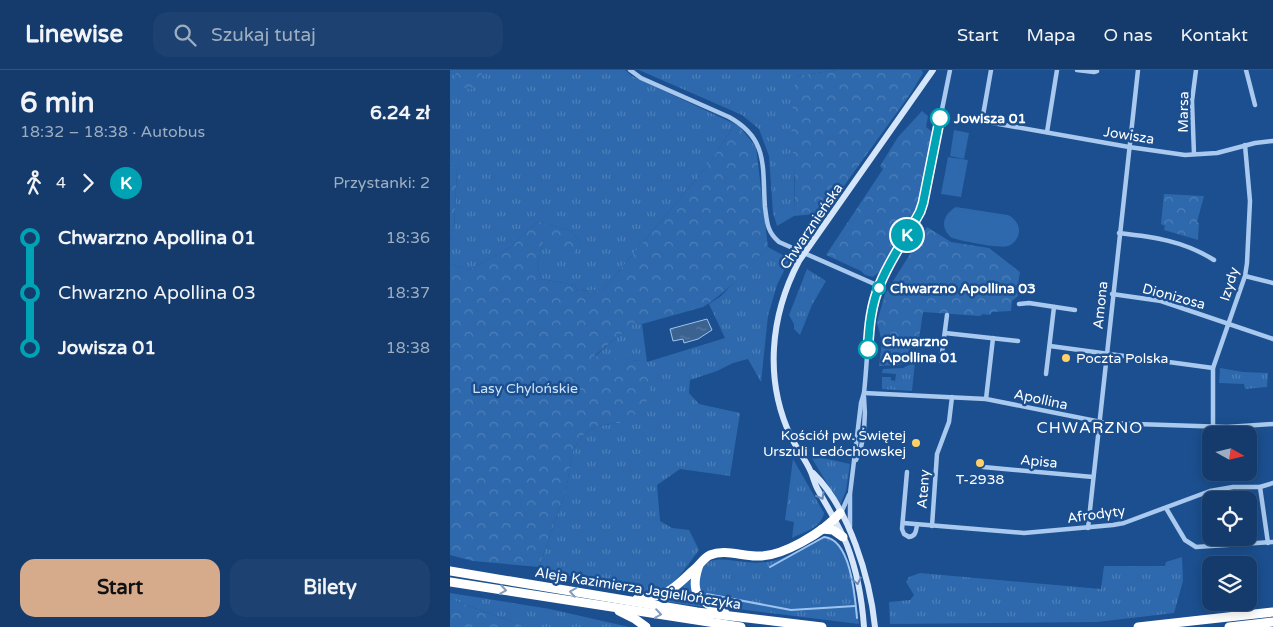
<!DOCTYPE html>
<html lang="pl">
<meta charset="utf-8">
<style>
:root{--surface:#143b6b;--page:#1d4271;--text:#f1f3f6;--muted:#9dadc1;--line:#33557e;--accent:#d6ab8b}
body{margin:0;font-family:"Varela Round",sans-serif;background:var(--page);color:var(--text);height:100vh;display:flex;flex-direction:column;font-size:19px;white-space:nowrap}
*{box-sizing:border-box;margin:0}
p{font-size:16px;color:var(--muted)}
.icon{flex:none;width:28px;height:28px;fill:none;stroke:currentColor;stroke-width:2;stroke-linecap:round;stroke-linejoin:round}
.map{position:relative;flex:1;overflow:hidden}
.side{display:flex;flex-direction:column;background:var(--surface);width:450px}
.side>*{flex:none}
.badge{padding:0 10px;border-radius:16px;font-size:18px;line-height:32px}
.needle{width:32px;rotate:98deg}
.fabs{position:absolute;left:752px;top:356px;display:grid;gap:10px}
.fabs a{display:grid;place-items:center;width:55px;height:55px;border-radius:10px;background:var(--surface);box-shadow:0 2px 12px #0003,0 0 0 1px var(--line);font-size:25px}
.map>.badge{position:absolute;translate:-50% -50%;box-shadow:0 0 0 2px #fff}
.legs{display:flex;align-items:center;gap:8px;height:55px;padding:0 20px;font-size:16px}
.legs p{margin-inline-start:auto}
.headline{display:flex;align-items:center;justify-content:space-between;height:85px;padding:0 20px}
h1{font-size:28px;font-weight:700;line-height:38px}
.primary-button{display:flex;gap:10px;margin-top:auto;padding:10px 20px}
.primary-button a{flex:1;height:58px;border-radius:15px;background:var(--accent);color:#111;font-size:20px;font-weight:700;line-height:58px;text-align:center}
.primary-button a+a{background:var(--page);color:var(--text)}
ul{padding:0 20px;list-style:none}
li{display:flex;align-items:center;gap:18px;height:55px;font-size:19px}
li i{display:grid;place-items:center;width:8px;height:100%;margin:0 6px;background:currentColor}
li i::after{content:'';width:12px;height:12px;margin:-6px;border:4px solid;border-radius:50%;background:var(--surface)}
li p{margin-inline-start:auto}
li:first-child i{background:linear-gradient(#0000 50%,currentColor 0)}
li:last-child i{background:linear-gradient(currentColor 50%,#0000 0)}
header{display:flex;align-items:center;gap:30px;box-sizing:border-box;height:70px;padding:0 25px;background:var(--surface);border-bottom:1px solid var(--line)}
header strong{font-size:24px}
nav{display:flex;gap:28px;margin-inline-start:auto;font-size:18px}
.search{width:350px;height:45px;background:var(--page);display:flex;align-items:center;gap:12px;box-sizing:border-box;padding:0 18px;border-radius:15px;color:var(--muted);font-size:19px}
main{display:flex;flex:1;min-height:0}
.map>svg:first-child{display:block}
.grass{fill:url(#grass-tufts)}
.forest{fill:url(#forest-crowns)}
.pitch{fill:#2e69ad}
.water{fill:url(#water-ripples);stroke:#9cc4f0}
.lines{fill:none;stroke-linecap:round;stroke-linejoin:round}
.stream{stroke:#9cc4f0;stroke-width:2}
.street{stroke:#a9c9ee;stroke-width:4.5}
.secondary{stroke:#d6e6fa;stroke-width:6}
.highway{stroke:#fff;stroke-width:9}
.oneway{stroke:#668bba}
.oneway2{stroke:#829ec1}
.line-1-casing{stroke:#fff;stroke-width:11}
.line-1{stroke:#00a3b4;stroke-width:8}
.stop-1-dot{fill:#fff;stroke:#00a3b4;stroke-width:2.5}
.poi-dot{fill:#ffd166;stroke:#1b4f8f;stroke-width:2}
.labels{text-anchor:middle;stroke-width:5;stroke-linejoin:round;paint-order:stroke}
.street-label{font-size:14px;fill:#fff;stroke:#1b4f8f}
.stop-label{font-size:14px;font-weight:bold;fill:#fff;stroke:#1b4f8f;text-anchor:start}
.poi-label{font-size:14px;fill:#fff;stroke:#1b4f8f;text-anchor:start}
.park-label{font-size:14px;fill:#cfe3fa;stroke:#1b4f8f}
.quarter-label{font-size:16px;letter-spacing:1px;fill:#fff;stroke:#1b4f8f}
</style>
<header>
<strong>Linewise</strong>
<div class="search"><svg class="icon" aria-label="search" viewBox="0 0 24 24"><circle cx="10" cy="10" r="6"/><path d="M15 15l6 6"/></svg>Szukaj tutaj</div>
<nav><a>Start</a><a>Mapa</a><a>O nas</a><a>Kontakt</a></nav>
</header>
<main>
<section class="side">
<div class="headline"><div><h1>6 min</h1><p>18:32 – 18:38 · Autobus</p></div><b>6.24 zł</b></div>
<div class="legs"><svg class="icon" aria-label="walk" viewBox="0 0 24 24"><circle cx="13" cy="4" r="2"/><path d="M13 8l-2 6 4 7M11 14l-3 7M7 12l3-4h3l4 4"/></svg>4<svg class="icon" aria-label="forward" viewBox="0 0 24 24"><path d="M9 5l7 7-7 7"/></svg><b class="badge" style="background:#00a3b4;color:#fff">K</b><p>Przystanki: 2</p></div>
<ul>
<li><i style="color:#00a3b4"></i><b>Chwarzno Apollina 01</b><p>18:36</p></li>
<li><i style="color:#00a3b4"></i><span>Chwarzno Apollina 03</span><p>18:37</p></li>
<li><i style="color:#00a3b4"></i><b>Jowisza 01</b><p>18:38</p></li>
</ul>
<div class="primary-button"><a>Start</a><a>Bilety</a></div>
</section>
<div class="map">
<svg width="823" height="557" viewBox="0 0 823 557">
<defs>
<pattern id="grass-tufts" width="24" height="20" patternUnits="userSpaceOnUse" patternTransform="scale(1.25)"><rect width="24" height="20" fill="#2e69ad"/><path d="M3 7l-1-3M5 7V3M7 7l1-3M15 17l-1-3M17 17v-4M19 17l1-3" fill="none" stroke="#4d80b9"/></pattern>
<pattern id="forest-crowns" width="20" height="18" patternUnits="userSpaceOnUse" patternTransform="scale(1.25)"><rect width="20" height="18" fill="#2e69ad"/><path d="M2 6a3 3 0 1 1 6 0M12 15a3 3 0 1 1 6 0" fill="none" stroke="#4d80b9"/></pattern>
<pattern id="water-ripples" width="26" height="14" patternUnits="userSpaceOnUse" patternTransform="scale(1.25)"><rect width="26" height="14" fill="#3c6290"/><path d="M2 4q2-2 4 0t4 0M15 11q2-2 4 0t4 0" fill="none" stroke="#597aa1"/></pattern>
</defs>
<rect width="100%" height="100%" fill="#1b4f8f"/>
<g class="grass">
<polygon points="0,0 175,0 182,6 285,54 259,94 153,220 127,221 125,215 91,209 87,195 94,168 107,176 130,172 121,161 88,151 61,177 19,200 0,194 0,170 4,159 7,100 0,96"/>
<polygon points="189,0 387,0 346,6 344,146 327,156 323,143 319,86 309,59 292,45"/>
<path d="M318,177L340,189L327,215L318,246L311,312L298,289L283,293L267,301L240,310L239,323L249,334L290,343L280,406L230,399L207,415L210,451L222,458L239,460L249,480C238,494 226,515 209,522C190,528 112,503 89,497L116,420L123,380L133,365L147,356L176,352L191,291L144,287L185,252L192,254L197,292L275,268L259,234L271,226Z"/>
<polygon points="357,199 376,211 362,235 350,265 344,259 344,254 339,245"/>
<polygon points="465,292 462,321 432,319 432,307 441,307 441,310 445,311 446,304 432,303 433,299 453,298"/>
<polygon points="770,298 793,302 818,303 817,317 795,319 794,314 769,313"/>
<polygon points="360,385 400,394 396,421 390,435"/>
<path d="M343,389L374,443C371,458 354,462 342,468L344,452L335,450Z"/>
<path d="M374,466C378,468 384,470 387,474C401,488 407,534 409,554L273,537C261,532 249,529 249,513C250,482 274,490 295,492C304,493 313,493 322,491C340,487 357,475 374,466Z"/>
<polygon points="732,487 733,511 724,543 647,552 440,554 439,532 460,530 464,525 456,512 459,507 470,503 651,519 654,496 715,496 716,492"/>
<path d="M243,504C242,519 242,527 253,537L212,531L225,524Z"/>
<polygon points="0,523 100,539 179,557 71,557 71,555 0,529"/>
</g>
<g class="forest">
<polygon points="387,0 472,0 473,3 461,23 378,138 365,144 344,146 345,109 341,54 346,6"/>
<polygon points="33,2 21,20 5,15 6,3"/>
<polygon points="472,41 478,46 476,57 484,63 471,132 466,145 432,200 423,207 415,205 411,201 376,185 433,99 430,96 448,67"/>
<path d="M285,54L289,56L306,77L318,177C297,199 278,222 253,237L192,254L185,253L144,286L191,291L197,295L201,325L187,343L176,352L147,356L133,365L123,380L116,420L89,497L23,491L0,485V194L19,200L61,177L88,151L121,161L130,172L120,190L107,176L94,169L87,195L91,209L125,215L127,221L153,220L259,94Z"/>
<polygon points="0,96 7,99 4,159 0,170"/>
<polygon points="714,124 754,126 747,152 749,153 748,170 714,160 715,156 711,154"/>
<path d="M477,157L501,172L539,178L570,202L567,220L568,226L562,231L561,241L542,242L540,245L533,244L530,246L473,242L468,276L460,278C454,301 449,294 429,296L432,272L427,252L435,224Z"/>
<polygon points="0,529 71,555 71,557 0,557"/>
</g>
<g class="pitch">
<polygon points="504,60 519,63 514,89 500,86"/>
<polygon points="498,87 518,90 511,127 491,124"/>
<path d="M506,137L558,145C564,148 569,153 569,161C569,167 564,174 558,176C550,179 512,171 502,168C489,158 493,144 506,137Z"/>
</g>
<polygon class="water" points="257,249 262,260 248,269 234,273 233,269 223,271 220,259"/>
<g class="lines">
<g class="stream">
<path d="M320,497L374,467C401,469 405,527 407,548"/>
<polyline points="257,524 341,540 405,536"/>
</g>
<g class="street">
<path d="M180,0L191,8L279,47C319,69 312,97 315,137C317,152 317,162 329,172L429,216"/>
<polyline points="541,0 532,51 679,77 735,85 767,83 805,73 823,71"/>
<polyline points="627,0 644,2 647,1"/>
<polyline points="796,0 805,35"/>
<polyline points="597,62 607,0"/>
<polyline points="744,84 742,31 746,0"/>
<path d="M669,163C704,167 734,171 764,190"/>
<polyline points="795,206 823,213"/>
<polyline points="662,224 711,231 823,269"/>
<polyline points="569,234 579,233 625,240"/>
<polyline points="495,263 568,271"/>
<polyline points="600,276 763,298"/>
<polyline points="491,291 497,245"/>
<polyline points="596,304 604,237"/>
<polyline points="414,323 536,329 656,353 777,357 823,354"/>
<polyline points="536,329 543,268"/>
<polyline points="763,357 763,298 795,206 797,193 800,131 795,75"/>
<path d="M406,390C415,373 416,346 414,327"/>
<polyline points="533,397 643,407"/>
<path d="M457,402L452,459L454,464L459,467C466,466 466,461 467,455"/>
<polyline points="810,417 818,473"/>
<polyline points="716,438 735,470 746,477 823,472"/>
<polyline points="391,443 399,425"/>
<polyline points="453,453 574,463 663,455 674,453 760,421 783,417 810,417 823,413"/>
<polyline points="482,456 487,384 499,352 502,327"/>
<path d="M400,457V424L411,333L414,323C418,287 417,250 429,216C440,186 462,162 473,133L500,0"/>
<polyline points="638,458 688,0"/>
</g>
<g class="secondary">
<path d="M363,403C399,438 420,508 425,557"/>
<path d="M414,557C412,529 407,501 397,475C389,455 377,437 367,418C364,412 363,406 360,400C355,389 347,379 341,367C314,310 320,246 349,191L483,0"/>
</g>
<g class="highway">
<polyline points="372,459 383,460 393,467"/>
<path d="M249,495C238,526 251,531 275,543"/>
<polyline points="0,501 247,542 372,557"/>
<polyline points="0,512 291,557"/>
<path d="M187,529C221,526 222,519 246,498C251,493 254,488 260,485C275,479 291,486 306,486C331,488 374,462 390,443"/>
<polyline points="169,541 185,549 196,557"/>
<polyline points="688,557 823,542"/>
<polyline points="779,557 823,552"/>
</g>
</g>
<defs><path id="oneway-chevron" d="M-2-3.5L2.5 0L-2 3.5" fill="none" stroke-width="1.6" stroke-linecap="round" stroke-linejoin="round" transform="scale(1.25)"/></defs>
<g class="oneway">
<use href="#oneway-chevron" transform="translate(371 426) rotate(61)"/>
<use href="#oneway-chevron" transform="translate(407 511) rotate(78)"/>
</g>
<g class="oneway2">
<use href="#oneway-chevron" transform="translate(53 520) rotate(9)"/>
<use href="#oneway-chevron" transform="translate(123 522) rotate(-171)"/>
<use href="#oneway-chevron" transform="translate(208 544) rotate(9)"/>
</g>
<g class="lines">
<g class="line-1-casing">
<path id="line-1" d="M418,279C419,257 421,235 430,214C440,189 457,166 470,142L473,133L490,48"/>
</g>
<use href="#line-1" class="line-1"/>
</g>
<g class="stop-1-dot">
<circle cx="490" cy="48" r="9"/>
<circle cx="429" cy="218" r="6"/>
<circle cx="418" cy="279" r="9"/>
</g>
<g class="poi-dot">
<circle cx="616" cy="288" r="5"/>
<circle cx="466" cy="373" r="5"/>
<circle cx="530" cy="393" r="5"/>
</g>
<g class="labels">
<g class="street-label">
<text transform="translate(733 42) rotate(-89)" y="5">Marsa</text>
<text transform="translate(679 65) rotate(9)" y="5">Jowisza</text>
<text transform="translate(361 156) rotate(-56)" y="5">Chwarznieńska</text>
<text transform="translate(779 214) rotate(-73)" y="5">Izydy</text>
<text transform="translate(724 226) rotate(15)" y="5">Dionizosa</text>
<text transform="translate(650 235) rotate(-84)" y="5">Amona</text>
<text transform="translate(591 329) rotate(12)" y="5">Apollina</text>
<text transform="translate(589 391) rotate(5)" y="5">Apisa</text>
<text transform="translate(473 419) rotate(-86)" y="5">Ateny</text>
<text transform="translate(646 444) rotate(-8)" y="5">Afrodyty</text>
<text transform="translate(188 518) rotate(9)" y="5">Aleja Kazimierza Jagiellończyka</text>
</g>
<g class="stop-label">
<text x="504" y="53">Jowisza 01</text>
<text x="440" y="223">Chwarzno Apollina 03</text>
<text x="432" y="276">Chwarzno<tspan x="432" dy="16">Apollina 01</tspan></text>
</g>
<g class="poi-label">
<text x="626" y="293">Poczta Polska</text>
<text x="456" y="370" text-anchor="end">Kościół pw. Świętej<tspan x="456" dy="16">Urszuli Ledóchowskej</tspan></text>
<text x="530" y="414" text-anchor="middle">T-2938</text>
</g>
<g class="park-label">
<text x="75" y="323">Lasy Chylońskie</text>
</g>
<g class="quarter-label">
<text x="640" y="363">CHWARZNO</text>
</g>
</g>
</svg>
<div class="fabs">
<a><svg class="needle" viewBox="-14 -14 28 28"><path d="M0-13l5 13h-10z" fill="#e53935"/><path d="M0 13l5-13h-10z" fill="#9dadc1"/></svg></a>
<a><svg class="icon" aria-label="locate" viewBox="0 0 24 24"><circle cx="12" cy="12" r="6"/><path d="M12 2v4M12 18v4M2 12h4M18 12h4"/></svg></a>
<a><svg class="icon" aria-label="layers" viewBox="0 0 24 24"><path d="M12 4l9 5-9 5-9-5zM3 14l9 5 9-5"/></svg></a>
</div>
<b class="badge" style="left:457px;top:165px;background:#00a3b4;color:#fff">K</b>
</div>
</main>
